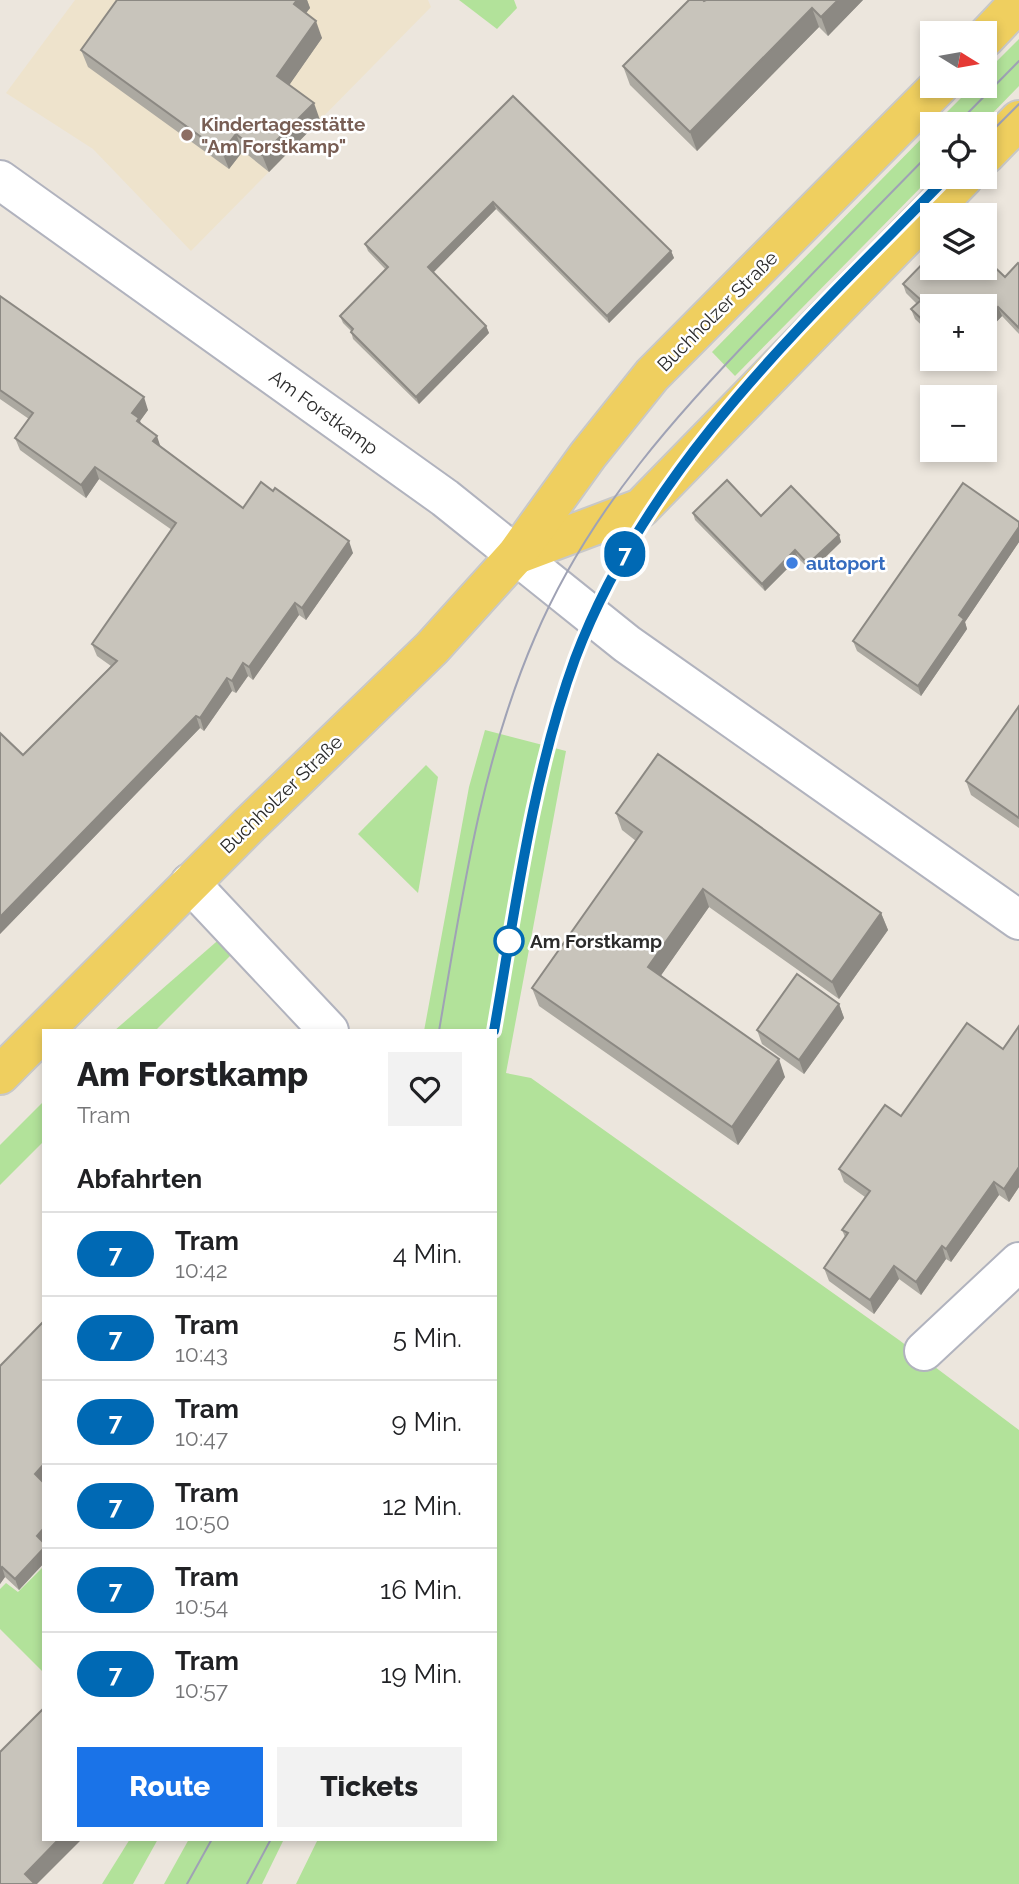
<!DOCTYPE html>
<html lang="de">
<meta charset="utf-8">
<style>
:root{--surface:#fff;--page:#f2f2f2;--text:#202124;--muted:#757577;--line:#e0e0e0;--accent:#1a73e8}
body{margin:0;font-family:Raleway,sans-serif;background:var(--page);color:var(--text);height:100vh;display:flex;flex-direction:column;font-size:26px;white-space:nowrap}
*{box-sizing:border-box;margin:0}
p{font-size:23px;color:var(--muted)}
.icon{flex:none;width:38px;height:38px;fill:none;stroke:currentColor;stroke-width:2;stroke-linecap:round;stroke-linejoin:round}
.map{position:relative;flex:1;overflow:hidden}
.drawer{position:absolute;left:42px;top:1029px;width:455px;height:812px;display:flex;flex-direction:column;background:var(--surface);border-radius:0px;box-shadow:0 4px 10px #0003}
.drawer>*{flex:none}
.badge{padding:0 14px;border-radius:23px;font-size:24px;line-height:46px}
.needle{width:46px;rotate:101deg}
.tools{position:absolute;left:920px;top:21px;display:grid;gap:14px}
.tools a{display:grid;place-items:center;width:77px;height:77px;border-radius:0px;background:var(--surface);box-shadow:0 4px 10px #0003;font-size:35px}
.map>.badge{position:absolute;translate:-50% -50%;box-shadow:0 0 0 4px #fff}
h2{padding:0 35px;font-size:26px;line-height:63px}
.round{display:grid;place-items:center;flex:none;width:74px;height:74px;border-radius:0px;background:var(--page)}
.head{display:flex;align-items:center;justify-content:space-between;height:119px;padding:0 35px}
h1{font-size:33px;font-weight:800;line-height:52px}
.cta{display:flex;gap:14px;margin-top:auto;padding:14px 35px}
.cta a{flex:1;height:80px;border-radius:0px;background:var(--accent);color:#fff;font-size:28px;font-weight:800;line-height:80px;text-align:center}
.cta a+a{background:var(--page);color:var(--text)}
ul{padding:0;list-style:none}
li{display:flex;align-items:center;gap:21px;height:84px;padding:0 35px;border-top:2px solid var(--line)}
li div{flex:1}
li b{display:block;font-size:26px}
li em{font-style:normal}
li .badge{min-width:77px;font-weight:700;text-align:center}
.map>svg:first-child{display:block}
.education{fill:#eee3cc}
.green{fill:#b2e29a}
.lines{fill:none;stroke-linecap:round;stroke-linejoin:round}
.minor-casing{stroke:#b1b3be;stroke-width:42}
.major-casing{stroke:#c8c8c8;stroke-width:42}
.minor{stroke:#fff;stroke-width:38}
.major{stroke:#efcf5f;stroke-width:38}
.tram{stroke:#9fa2b5;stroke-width:2}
.wall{fill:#aca9a1}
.shaded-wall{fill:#8c8983}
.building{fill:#c8c4bb;stroke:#8c8983;stroke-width:2}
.line-casing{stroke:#fff;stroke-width:16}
.line{stroke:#0069b4;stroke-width:10}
.education-dot{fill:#8d6e63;stroke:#fff;stroke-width:2.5}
.shop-dot{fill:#3f7fe0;stroke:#fff;stroke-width:2.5}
.stop-dot{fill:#fff;stroke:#0069b4;stroke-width:3.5}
.labels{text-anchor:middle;stroke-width:5;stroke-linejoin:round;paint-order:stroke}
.education-label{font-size:19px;font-weight:bold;fill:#785e54;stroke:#fff;text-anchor:start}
.street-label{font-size:19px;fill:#2b2b2b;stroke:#fff}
.shop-label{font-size:19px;font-weight:bold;fill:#366cbe;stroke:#fff;text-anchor:start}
.stop-label{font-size:19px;font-weight:bold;fill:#2b2b2b;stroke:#fff;text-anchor:start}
</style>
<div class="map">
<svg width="1019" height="1884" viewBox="0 0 1019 1884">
<rect width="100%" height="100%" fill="#ece6dd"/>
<polygon class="education" points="75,0 428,0 431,7 191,251 93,149 6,93"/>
<g class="green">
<polygon points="459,0 514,0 517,8 497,29"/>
<polygon points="1019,39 1019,86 982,124 935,124 973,86 985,86 985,73"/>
<polygon points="933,127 933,175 735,376 712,352"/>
<polygon points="485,730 566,751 506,1073 531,1078 899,1340 1019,1430 1019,1884 296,1884 318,1839 495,1839 495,1031 424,1031 469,787"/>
<polygon points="426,765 438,777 418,893 358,834"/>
<polygon points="223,936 236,950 155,1031 114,1031"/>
<polygon points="44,1101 44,1141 0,1185 0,1145"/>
<polygon points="44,1566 44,1673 0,1629 0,1589 6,1583 18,1592"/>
<polygon points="130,1839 158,1839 133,1884 102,1884"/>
<polygon points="189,1839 284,1839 262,1884 164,1884"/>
</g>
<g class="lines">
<g class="minor-casing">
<g id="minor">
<polyline points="0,180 445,498 627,644 1019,920"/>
<polyline points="190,883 329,1031"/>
<polyline points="924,1351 1019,1262"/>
</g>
</g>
<g class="major-casing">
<g id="major">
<polyline points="985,38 1019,2"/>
<polyline points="985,155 1019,120"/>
<polyline points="516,555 641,508 964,177"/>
<polyline points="0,1075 249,825 432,648 516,555 588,455 652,375 939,86"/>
</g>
</g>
<use href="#minor" class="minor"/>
<use href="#major" class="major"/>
<g class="tram">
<polyline points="957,124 1019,61"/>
<polyline points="985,138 1019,104"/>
<path d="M439,1031C462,897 481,762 535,637C589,510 680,410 775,313C827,258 880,204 933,150"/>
<path d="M494,1031C514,911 533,772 575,659C647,464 805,321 948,177"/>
<polyline points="187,1884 212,1839"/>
<polyline points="247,1884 271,1839"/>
</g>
</g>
<g class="wall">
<polygon points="117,0 307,0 310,8 306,13 322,38 289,85 320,120 269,172 243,151 229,169 88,67 81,50"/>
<polygon points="863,0 828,36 819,27 697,151 630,85 623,66 704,1"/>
<polygon points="513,96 671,251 674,258 609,323 496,209 433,272 486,326 489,333 419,404 353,339 351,331 343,323 340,316 386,270 368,251 365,244"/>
<polygon points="1019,264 1019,334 1002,316 985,334 985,306 933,306 933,336 915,319 911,309 917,304 906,293 903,284 1005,277"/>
<polygon points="0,296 148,410 140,421 141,424 161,447 243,508 353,553 306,620 299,615 253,680 248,676 236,693 232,691 204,731 200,728 0,934 0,733 23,755 111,666 97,656 92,644 172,530 99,479 86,498 20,450 15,438 29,419 0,399"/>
<polygon points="693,513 761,516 839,535 841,542 811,571 798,558 765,591 695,520"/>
<polygon points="1019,522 1019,542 965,622 967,629 921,696 857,651 853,641"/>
<polygon points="1019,706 1019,828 971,795 966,781"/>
<polygon points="616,813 881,913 888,930 839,999 709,907 661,975 785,1077 738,1145 539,1006 532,988 636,841 622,830"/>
<polygon points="839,1004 844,1018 804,1074 762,1044 757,1030"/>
<polygon points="1019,1026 1019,1187 1009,1202 999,1195 951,1262 946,1259 921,1295 899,1279 874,1314 829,1281 824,1268 845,1237 842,1230 865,1197 844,1182 839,1169 901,1116 1003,1049"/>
<polygon points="44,1321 44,1479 42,1481 44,1483 44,1563 19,1590 5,1577 0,1584 0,1366"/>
</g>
<g class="shaded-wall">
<polygon points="297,0 307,0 310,8 300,21 294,4"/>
<polygon points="838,0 863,0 828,36 821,17"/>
<polygon points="812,8 819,27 697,151 690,132"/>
<polygon points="316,21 322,38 283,94 277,76"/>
<polygon points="314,103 320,120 269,172 262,155"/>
<polygon points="236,134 243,151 229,169 222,152"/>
<polygon points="493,202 496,209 431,275 428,267"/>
<polygon points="671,251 674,258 609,323 607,316"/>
<polygon points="998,307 1002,316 985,334 985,321"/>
<polygon points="486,326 489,333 419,404 416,397"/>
<polygon points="144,397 148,410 140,421 143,430 132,413"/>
<polygon points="157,436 161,448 153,441"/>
<polygon points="95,467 99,479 86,498 81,485"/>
<polygon points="1019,527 1019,542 965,622 967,629 921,696 918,686 959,615"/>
<polygon points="839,535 841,542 811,571 808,564"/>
<polygon points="349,541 353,553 306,620 302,608"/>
<polygon points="795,550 798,558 765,591 762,584"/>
<polygon points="295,603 299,615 253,680 249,667"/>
<polygon points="243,663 248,676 236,693 232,681"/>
<polygon points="227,678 232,691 204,731 200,718"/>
<polygon points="196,716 200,728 0,934 0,917"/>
<polygon points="703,889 709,907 655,984 648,967"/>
<polygon points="881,913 888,930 839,999 832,982"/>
<polygon points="839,1004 844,1018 804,1074 799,1060"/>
<polygon points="779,1059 785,1077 738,1145 732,1127"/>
<polygon points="1019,1167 1019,1187 1009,1202 1004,1189"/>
<polygon points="994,1182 999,1195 951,1262 946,1249"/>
<polygon points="942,1246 946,1259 921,1295 916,1282"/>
<polygon points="894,1266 899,1279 874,1314 870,1300"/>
<polygon points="44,1464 44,1479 38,1484 35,1474"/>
<polygon points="44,1528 44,1543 37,1536"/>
<polygon points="44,1548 44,1563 19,1590 15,1579"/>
<polygon points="2,1567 5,1577 0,1584 0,1569"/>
<polygon points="59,1839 82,1839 37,1884 28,1884 25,1874"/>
</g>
<g class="building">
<polygon points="117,0 297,0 294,4 316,21 277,76 314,103 262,155 236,134 222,152 81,50"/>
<polygon points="689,0 703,0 704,1 706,0 838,0 821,17 812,8 690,132 623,66"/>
<polygon points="513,96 671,251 607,316 493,202 428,267 486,326 416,397 351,332 353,329 340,316 388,267 365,244"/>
<polygon points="933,253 933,268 985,268 985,258 1005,277 1018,263 1019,264 1019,328 998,307 985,321 985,306 933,306 933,330 911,309 921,300 903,284"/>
<polygon points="0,296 144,397 132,413 139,418 137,421 157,436 153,441 243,508 261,482 273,491 275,488 349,541 302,608 295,603 249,667 243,663 232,681 227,678 200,718 196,716 0,917 0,733 23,755 117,661 92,644 176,523 95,467 81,485 15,438 33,413 0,390"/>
<polygon points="727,480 761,516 791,486 839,535 808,564 795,550 762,584 693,513"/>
<polygon points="963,483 1019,522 1019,527 959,615 964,619 918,686 853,641"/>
<polygon points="1019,706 1019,818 966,781"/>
<polygon points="658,754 881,913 832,982 703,889 648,967 779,1059 732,1127 532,988 642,832 616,813"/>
<polygon points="797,974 839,1004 799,1060 757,1030"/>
<polygon points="967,1023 1003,1049 1019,1026 1019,1167 1004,1189 994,1182 946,1249 942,1246 916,1282 894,1266 870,1300 824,1268 848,1233 842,1230 870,1191 839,1169 885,1105 901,1116"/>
<polygon points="44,1321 44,1464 35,1474 44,1483 44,1528 37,1536 44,1543 44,1548 15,1579 2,1567 0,1569 0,1366"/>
<polygon points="44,1708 44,1839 59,1839 25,1874 35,1884 0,1884 0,1752"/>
</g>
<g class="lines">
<g class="line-casing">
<path id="line" d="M494,1031C515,910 533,774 575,659C648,464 806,322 947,177"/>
</g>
<use href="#line" class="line"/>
</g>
<circle class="education-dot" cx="187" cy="135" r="7"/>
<circle class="shop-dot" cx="792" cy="563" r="7"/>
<circle class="stop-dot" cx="509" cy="941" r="14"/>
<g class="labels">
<g class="education-label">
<text x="201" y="131">Kindertagesstätte<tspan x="201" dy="22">"Am Forstkamp"</tspan></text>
</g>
<g class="street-label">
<text transform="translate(717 311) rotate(-45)" y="7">Buchholzer Straße</text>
<text transform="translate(324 412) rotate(36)" y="7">Am Forstkamp</text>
<text transform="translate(281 794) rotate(-44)" y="7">Buchholzer Straße</text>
</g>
<g class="shop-label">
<text x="806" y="570">autoport</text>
</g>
<g class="stop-label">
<text x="530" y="948">Am Forstkamp</text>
</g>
</g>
</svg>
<div class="tools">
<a><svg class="needle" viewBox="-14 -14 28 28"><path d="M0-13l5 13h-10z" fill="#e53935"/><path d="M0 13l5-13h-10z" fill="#757577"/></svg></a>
<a><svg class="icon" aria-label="locate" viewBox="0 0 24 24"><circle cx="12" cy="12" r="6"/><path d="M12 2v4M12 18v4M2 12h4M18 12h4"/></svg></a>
<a><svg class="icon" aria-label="layers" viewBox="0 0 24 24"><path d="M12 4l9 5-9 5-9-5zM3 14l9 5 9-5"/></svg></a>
<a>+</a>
<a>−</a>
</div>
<b class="badge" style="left:625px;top:554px;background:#0069b4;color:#fff">7</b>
<section class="drawer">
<div class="head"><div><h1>Am Forstkamp</h1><p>Tram</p></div><a class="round"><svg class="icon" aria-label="heart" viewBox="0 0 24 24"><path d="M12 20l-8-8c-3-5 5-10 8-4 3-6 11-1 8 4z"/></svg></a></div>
<h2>Abfahrten</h2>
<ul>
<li><span class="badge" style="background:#0069b4;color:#fff">7</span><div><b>Tram</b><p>10:42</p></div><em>4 Min.</em></li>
<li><span class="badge" style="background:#0069b4;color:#fff">7</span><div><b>Tram</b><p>10:43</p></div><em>5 Min.</em></li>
<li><span class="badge" style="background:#0069b4;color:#fff">7</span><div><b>Tram</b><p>10:47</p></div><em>9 Min.</em></li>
<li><span class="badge" style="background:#0069b4;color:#fff">7</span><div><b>Tram</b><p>10:50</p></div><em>12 Min.</em></li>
<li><span class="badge" style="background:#0069b4;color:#fff">7</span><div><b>Tram</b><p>10:54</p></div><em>16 Min.</em></li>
<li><span class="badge" style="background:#0069b4;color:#fff">7</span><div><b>Tram</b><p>10:57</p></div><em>19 Min.</em></li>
</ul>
<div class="cta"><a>Route</a><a>Tickets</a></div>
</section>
</div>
